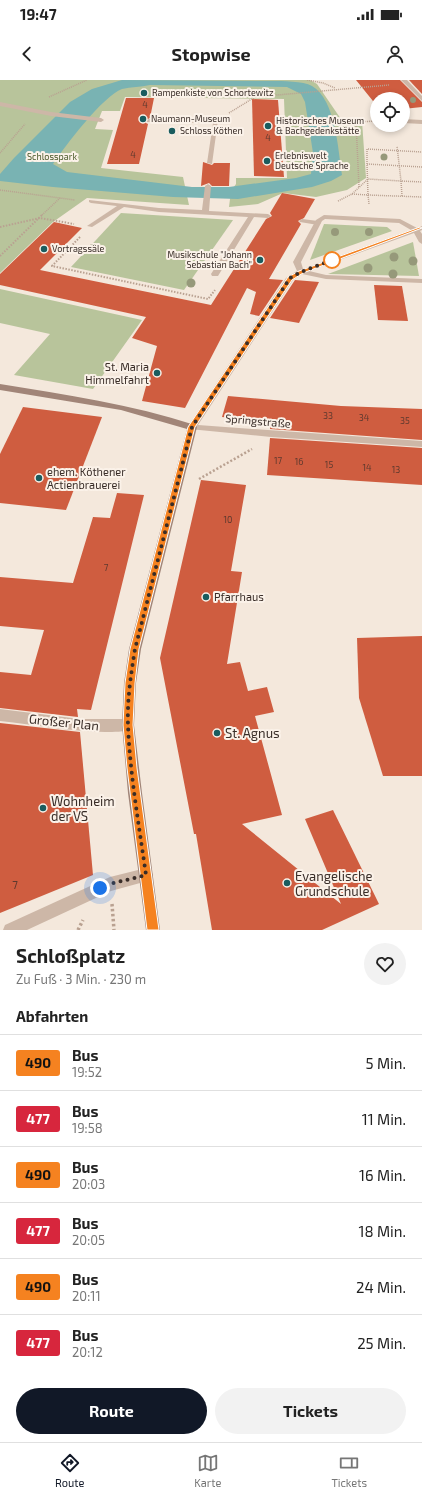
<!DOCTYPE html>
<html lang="de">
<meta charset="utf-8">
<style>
:root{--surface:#fff;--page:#f2f2f2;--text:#222;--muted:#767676;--line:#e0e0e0;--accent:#111827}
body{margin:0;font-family:"Exo 2",sans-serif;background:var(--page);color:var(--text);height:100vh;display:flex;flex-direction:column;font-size:15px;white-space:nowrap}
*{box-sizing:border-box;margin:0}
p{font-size:13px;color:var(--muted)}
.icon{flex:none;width:22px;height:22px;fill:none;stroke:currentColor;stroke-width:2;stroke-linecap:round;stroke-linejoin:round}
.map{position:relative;height:850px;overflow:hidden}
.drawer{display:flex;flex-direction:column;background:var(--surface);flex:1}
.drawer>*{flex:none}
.badge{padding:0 8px;border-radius:3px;font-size:14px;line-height:26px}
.fabs{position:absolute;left:370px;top:12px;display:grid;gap:8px}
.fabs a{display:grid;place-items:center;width:40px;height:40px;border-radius:50%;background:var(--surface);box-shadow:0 2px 6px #0003;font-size:20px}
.you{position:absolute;width:20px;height:20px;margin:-10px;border:3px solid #fff;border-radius:50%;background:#1a73e8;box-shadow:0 0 0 6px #1a73e833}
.map>.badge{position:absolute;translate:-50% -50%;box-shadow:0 0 0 2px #fff}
h2{padding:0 16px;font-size:15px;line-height:36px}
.round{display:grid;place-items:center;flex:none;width:42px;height:42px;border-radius:21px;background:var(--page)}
.summary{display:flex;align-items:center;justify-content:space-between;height:68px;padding:0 16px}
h1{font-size:19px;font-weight:700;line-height:30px}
.button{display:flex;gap:8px;margin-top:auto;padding:8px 16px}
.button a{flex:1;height:46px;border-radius:24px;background:var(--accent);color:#fff;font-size:16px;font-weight:700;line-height:46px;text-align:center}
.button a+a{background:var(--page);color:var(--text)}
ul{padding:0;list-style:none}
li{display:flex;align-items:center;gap:12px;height:56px;padding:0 16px;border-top:1px solid var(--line)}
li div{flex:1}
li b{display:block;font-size:15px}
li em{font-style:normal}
li .badge{min-width:44px;font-weight:700;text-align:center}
.status{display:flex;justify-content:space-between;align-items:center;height:28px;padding:0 20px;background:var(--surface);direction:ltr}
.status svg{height:11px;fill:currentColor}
header{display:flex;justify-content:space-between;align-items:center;height:52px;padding:0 16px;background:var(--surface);font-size:18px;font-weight:700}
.menu{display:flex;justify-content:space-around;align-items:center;height:56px;border-top:1px solid var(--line);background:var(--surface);font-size:11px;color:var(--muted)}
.menu a{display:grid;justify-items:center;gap:2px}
.menu .active{color:var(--accent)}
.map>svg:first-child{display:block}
.green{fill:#b8c49b}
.water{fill:#79b3b3;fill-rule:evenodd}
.building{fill:#cf5d40}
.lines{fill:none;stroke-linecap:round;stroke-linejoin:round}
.path-far3{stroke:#b9a191;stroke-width:1.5;stroke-dasharray:1 1;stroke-linecap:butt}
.path-far2{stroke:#b9a191;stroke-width:2;stroke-dasharray:1.5 1.5;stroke-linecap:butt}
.path-far1{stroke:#b9a191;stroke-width:2.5;stroke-dasharray:2 2;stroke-linecap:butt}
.path{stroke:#b9a191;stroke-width:3.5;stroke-dasharray:2.5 2.5;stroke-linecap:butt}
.lane{fill:#cdb7a7;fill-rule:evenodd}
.street{fill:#cdb7a7;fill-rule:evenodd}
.secondary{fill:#a18578;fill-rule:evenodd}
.tree{fill:#96997a}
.line{fill:#f58220;stroke:#fff}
.walk{stroke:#392d28;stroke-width:4;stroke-dasharray:0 7.2}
.poi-dot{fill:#1a5c5e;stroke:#fbf2e9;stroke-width:1.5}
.stop-dot{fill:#fff;stroke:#f58220;stroke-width:2}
.labels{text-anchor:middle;stroke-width:4;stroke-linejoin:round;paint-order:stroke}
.far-poi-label{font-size:9px;fill:#392d28;stroke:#fbf2e9;text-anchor:start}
.number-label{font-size:9px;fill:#5e392e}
.far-park-label{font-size:9px;fill:#4a592a;stroke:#fbf2e9}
.poi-label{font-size:11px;fill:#392d28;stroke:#fbf2e9;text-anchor:start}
.street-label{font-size:11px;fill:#392d28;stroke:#fbf2e9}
.near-number-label{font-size:11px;fill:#5e392e}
.near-street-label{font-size:13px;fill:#392d28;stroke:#fbf2e9}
.near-poi-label{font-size:13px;fill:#392d28;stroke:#fbf2e9;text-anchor:start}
</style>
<div class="status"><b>19:47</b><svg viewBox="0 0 49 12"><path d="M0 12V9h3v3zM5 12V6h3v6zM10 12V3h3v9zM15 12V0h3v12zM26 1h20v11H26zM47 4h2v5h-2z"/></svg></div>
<header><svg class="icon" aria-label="back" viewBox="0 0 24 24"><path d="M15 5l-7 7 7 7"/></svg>Stopwise<svg class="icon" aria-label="person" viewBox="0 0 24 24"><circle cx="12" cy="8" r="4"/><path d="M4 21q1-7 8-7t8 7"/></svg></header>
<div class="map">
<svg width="422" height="850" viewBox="0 0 422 850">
<rect width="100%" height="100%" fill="#f4e8dc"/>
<g class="green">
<polygon points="0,0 310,0 317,4 343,42 362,41 366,98 347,110 316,117 283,113 258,124 229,127 231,111 236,104 236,98 287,98 284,19 125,17 120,31 102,31 95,49 113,50 101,88 183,97 189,125 87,118 53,142 0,193"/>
<polygon points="121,133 233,140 184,210 71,187"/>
<polygon points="324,144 387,147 392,151 310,180"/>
<polygon points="413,162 419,196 328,194"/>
<polygon points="0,209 142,240 93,309 14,295 50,254 0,243"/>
</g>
<path class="water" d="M122,0L272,1C282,1 303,1 312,6C336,20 338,70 342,95L331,101L312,107L238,119L173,117L53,107L0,101V94L14,78L70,22L92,9ZM150,5L287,7L301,14L305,22L313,73L311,94L296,98L229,107H192L67,92L53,84C65,66 103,16 122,9C131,7 141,7 150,5Z"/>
<g class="building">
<polygon points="356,0 400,0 422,22 422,27 403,29 403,19 377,19 377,26"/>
<polygon points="409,0 422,0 422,14"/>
<polygon points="126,18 154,18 150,38 146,40 146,43 148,44 139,84 107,84"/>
<polygon points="252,19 278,20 284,97 254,96"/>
<polygon points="203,82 212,85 214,83 230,83 229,106 212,106 209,103 201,106"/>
<polygon points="282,113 315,119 304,138 298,141 301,144 269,199 283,200 259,236 250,234 256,212 247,208 185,328 142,321 157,266 132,258 146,237 0,205 0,194 54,142 82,148 40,190 211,225 266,139 272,136 270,133"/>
<polygon points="295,200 319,202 299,243 270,238"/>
<polygon points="374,205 402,206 408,241 378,240"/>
<polygon points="228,316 341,326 422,329 422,360 270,349 271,342 222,337"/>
<polygon points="23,327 102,337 66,430 0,423 0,374"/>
<polygon points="270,358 422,368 422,405 267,395"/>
<polygon points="201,400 246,405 231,491 242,492 227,584 240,582 248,611 267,607 274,632 255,636 282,735 242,744 341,824 305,739 333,730 379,824 322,850 212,850 196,754 194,754 160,578"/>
<polygon points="117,413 144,415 91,630 77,629 78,637 0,628 0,592 31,595 44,550 0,546 0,497 73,503 93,437 110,438"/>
<polygon points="422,556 422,696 383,696 359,618 357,558"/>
<polygon points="0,643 80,652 93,795 0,833"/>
</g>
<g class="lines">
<g class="path-far3">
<polyline points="307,0 323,3 335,8"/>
<polyline points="49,17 87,0"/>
<polyline points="229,33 255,17 389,5"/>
<polyline points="0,73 25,44"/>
<polyline points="367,84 367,69 422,72"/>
<polyline points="422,87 367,84 368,115 422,117"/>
<polyline points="359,107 356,42 377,41"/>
<polyline points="0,110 75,120"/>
<polyline points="352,114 368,115 369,124"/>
<polyline points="402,116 401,101 422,102"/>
<polyline points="338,121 352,114 368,99 401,101 397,66"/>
<polyline points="42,135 60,118"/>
</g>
<g class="path-far2">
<polyline points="0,147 40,138 74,144"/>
<polyline points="80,157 52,186 208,219 215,210"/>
<polyline points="0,176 43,134"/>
</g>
<polyline class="path-far1" points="199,399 252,369"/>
<g class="path">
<polyline points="112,824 114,850"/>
<polyline points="78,850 83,840"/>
</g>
<g class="lane">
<polygon points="0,22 51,32 101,38 104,40 101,42 51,36 0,26"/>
<polygon points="149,39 218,40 212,84 207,83 213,43 147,42 147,40"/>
<polygon points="403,39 422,40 422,44 403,43"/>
<polygon points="208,104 211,106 209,131 268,134 271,136 268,138 254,137 218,196 212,196 211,194 248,137 159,132 124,127 92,147 87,146 117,126 91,123 89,122 89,120 159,128 202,130 205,106"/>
<polygon points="302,139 318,141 321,143 318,145 300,142 299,141"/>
</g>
<g class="street">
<polygon points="401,0 407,0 422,16 422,21"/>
<path d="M324,135L400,139L417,148L422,146V150L420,151L422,154V164L419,162L414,153L309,191L326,195L422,199V203L326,199L302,194L293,200L198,345L422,361V367L271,357L189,349L187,347L189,345L286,198L297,191L293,182L316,140ZM325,139L399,143L411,150L303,189L301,182L322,141Z"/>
<path d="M0,629L80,639H128L132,641L134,645L132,649C124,652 114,652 105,652C70,651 35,645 0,641Z"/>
<polygon points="146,788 151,790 153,795 151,800 111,811 27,850 3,850 5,845 110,797"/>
</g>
<path class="secondary" d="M0,304C66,315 131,324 195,345L197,347L141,569L136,603L134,645L142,713L160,850H146L128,713L122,645L124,603L129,569L187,349L121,330L0,310Z"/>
</g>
<g class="tree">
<circle cx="413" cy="20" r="3"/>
<circle cx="229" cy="50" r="3.5"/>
<circle cx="184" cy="51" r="3.5"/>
<circle cx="384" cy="77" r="3.5"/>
<circle cx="335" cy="152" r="4"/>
<circle cx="369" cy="152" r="4"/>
<circle cx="93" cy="168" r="4"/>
<circle cx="394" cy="177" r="4.5"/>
<circle cx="413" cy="181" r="4.5"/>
<circle cx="368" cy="188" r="4.5"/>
<circle cx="393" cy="194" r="4.5"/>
<circle cx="191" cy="203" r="4.5"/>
</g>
<polygon class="line" points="420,147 422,148 303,193 292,200 195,347 139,569 135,603 133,645 137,688 159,850 147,850 127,688 123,645 125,603 130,569 188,347 288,197 299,191"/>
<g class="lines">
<path class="walk" d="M100,808L110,804L146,795C139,745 130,695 128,645C127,620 131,594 135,569L192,347L290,198L301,192L332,180"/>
</g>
<g class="poi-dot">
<circle cx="144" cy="13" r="4"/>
<circle cx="143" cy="39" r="4"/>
<circle cx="268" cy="46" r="4"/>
<circle cx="172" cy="51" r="4"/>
<circle cx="267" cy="81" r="4"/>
<circle cx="44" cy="169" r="4"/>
<circle cx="260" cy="180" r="4"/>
<circle cx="157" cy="293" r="4"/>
<circle cx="39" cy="398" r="4"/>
<circle cx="206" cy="517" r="4"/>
<circle cx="217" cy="653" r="4"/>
<circle cx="43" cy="728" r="4"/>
<circle cx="287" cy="803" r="4"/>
</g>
<circle class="stop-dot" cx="332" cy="180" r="8"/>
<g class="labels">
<g class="far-poi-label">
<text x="152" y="16">Rampenkiste von Schortewitz</text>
<text x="151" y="42">Naumann-Museum</text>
<text x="276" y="44">Historisches Museum<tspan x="276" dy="10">&amp; Bachgedenkstätte</tspan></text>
<text x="180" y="54">Schloss Köthen</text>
<text x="275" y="79">Erlebniswelt<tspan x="275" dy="10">Deutsche Sprache</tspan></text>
<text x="52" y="172">Vortragssäle</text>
<text x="252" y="178" text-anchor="end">Musikschule "Johann<tspan x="252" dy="10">Sebastian Bach"</tspan></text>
</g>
<g class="number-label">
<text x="145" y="28">4</text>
<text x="268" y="61">4</text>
<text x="133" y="78">4</text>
<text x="328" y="339">33</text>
<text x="364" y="341">34</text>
<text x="405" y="344">35</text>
<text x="278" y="384">17</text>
<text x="299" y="385">16</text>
<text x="329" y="388">15</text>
<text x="367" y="391">14</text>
<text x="396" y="393">13</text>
<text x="228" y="443">10</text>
<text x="106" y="491">7</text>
</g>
<g class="far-park-label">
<text x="52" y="80">Schlosspark</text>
</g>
<g class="poi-label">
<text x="149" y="291" text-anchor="end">St. Maria<tspan x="149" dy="13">Himmelfahrt</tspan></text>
<text x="47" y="396">ehem. Köthener<tspan x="47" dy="13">Actienbrauerei</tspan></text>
<text x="214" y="521">Pfarrhaus</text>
</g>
<g class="street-label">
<text transform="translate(258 341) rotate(5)" y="4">Springstraße</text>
</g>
<g class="near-number-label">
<text x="15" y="809">7</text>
</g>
<g class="near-street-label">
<text transform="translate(64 642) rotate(6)" y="5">Großer Plan</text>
</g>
<g class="near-poi-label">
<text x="225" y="658">St. Agnus</text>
<text x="51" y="726">Wohnheim<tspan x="51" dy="15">der VS</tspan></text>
<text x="295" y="801">Evangelische<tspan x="295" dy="15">Grundschule</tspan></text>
</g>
</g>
</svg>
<div class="fabs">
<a><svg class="icon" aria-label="locate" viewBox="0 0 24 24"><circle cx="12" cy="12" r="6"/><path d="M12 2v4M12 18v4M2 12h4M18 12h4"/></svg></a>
</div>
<div class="you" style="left:100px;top:808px"></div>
</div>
<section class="drawer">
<div class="summary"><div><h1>Schloßplatz</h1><p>Zu Fuß · 3 Min. · 230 m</p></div><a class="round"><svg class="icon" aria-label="heart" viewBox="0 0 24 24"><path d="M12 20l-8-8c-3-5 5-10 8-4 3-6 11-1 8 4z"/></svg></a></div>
<h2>Abfahrten</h2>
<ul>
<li><span class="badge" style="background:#f58220;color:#111">490</span><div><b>Bus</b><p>19:52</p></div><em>5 Min.</em></li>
<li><span class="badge" style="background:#d7263d;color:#fff">477</span><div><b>Bus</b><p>19:58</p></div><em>11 Min.</em></li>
<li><span class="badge" style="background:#f58220;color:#111">490</span><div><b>Bus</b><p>20:03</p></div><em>16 Min.</em></li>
<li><span class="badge" style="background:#d7263d;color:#fff">477</span><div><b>Bus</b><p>20:05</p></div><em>18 Min.</em></li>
<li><span class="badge" style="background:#f58220;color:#111">490</span><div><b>Bus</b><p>20:11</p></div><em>24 Min.</em></li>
<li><span class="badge" style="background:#d7263d;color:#fff">477</span><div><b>Bus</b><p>20:12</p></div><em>25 Min.</em></li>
</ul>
<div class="button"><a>Route</a><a>Tickets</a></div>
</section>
<nav class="menu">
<a class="active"><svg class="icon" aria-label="directions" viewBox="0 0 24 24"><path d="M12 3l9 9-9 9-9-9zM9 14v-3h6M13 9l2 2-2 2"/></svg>Route</a>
<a><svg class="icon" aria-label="map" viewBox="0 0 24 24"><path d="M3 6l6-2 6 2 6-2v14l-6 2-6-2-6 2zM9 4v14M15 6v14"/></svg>Karte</a>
<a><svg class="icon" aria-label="tickets" viewBox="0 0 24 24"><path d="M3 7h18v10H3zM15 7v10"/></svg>Tickets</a>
</nav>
